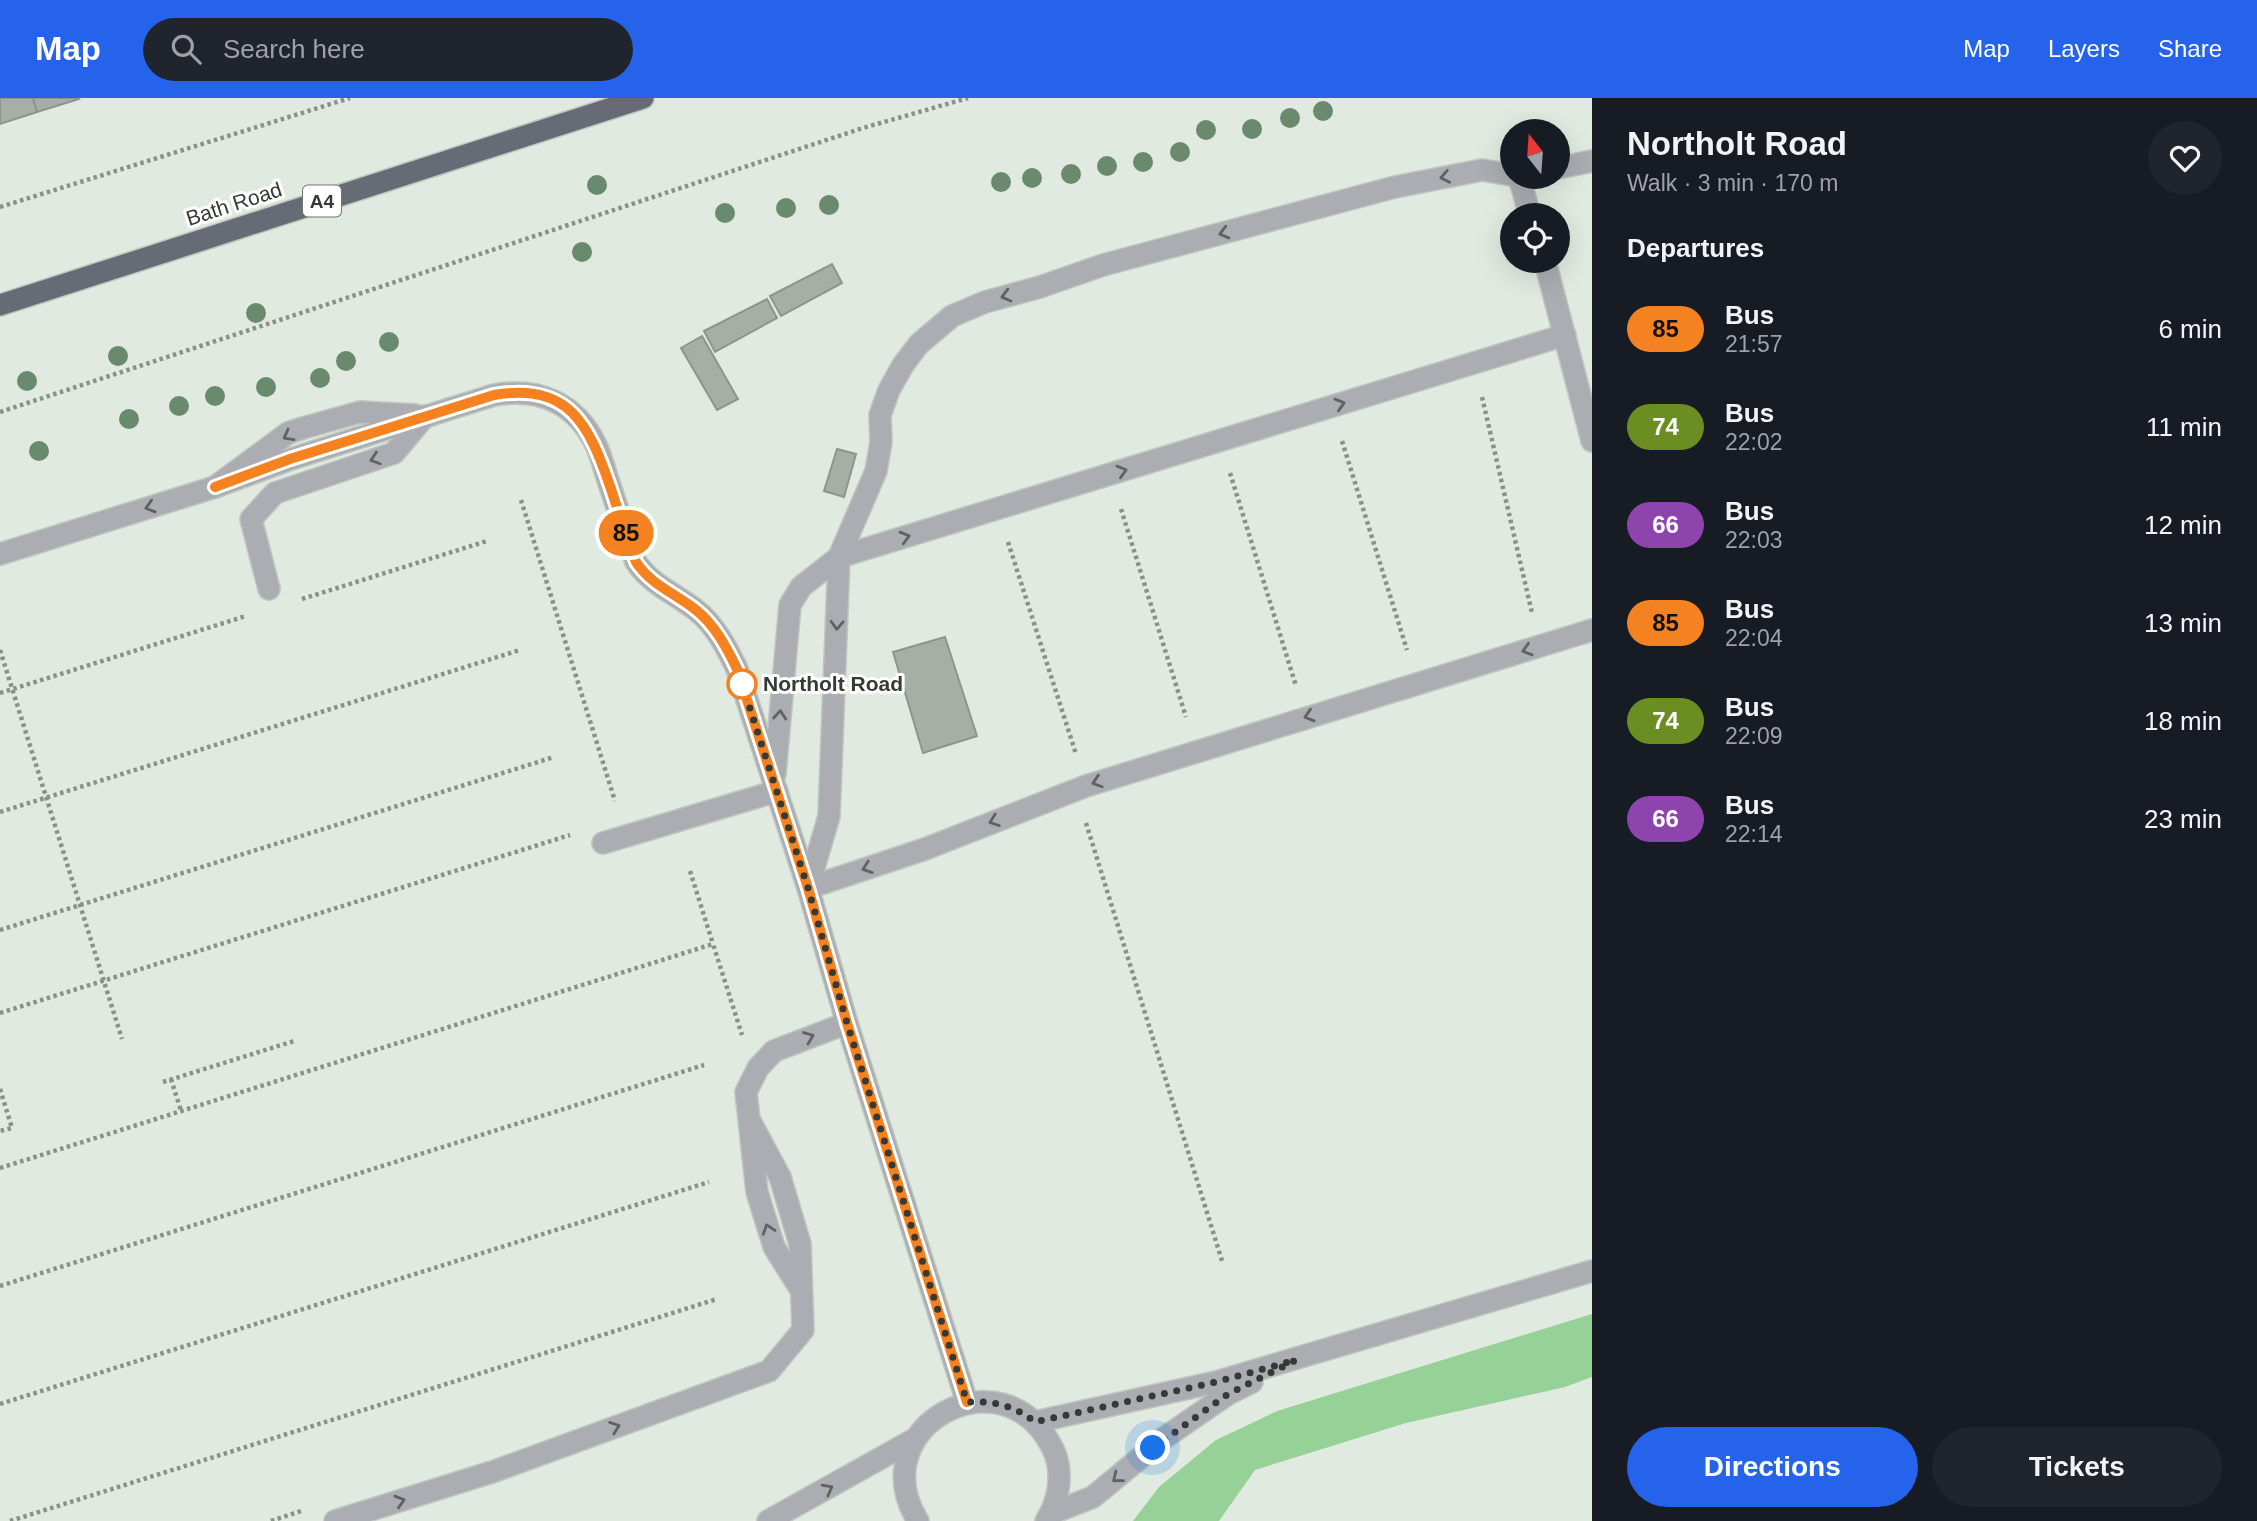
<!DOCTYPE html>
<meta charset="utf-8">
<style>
:root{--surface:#171b24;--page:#20242c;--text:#f1f3f6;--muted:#9ea1a6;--accent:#2563eb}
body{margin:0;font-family:Helvetica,sans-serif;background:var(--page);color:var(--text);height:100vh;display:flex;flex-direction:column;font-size:26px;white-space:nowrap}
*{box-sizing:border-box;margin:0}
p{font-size:23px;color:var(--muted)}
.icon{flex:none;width:38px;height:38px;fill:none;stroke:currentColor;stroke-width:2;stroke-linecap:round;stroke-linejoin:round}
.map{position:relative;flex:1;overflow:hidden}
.side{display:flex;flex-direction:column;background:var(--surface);width:665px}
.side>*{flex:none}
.badge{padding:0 14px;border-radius:23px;font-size:24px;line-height:46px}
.needle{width:46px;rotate:343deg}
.controls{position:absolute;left:1500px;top:21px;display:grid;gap:14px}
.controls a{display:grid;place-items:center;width:70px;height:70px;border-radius:50%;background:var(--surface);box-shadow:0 7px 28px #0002;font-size:35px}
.you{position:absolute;width:35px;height:35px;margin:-18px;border:5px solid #fff;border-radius:50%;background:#1a73e8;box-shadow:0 0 0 10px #1a73e833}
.map>.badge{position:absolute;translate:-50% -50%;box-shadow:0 0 0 4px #fff}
h2{padding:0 35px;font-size:26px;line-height:63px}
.round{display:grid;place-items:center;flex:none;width:74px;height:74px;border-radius:37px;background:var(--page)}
.overview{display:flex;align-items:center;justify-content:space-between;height:119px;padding:0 35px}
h1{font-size:33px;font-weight:800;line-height:52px}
.action{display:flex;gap:14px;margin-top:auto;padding:14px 35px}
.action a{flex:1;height:80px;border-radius:42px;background:var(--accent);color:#fff;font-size:28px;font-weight:800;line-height:80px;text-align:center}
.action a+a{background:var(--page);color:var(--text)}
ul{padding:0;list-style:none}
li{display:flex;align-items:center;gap:21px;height:98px;padding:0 35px}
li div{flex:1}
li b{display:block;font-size:26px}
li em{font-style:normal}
li .badge{min-width:77px;font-weight:700;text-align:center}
header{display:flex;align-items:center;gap:42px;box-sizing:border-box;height:98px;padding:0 35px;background:var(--accent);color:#fff}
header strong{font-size:33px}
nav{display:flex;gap:38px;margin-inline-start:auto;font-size:24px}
.search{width:490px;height:63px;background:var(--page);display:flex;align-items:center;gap:18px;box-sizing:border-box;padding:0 24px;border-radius:38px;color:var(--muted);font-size:26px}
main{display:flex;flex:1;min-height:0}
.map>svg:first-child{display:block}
.green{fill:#96d197}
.building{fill:#a6afa6;stroke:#8d968d;stroke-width:2}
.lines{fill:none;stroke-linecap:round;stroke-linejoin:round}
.minor-casing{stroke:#bfc7bf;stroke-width:24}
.highway-casing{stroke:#bfc7bf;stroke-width:24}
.path{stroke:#8a908a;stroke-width:4.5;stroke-dasharray:3.5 3.5;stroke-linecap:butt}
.minor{stroke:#abadb2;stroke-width:21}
.highway{stroke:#676b75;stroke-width:21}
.tree{fill:#6a8a6e}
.oneway{stroke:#5f6261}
.line-casing{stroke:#fff;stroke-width:16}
.line{stroke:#f58220;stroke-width:10}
.walk{stroke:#363a36;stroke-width:7;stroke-dasharray:0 12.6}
.stop-dot{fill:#fff;stroke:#f58220;stroke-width:3.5}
.labels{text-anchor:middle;stroke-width:6;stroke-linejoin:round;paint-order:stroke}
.shield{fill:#fff;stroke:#727572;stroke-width:2}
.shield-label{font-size:19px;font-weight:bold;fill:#363a36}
.street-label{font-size:21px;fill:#363a36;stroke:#fff}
.stop-label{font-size:21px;font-weight:bold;fill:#363a36;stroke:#fff;text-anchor:start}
</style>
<header>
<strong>Map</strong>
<div class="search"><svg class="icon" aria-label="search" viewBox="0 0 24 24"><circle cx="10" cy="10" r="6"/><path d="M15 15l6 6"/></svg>Search here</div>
<nav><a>Map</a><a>Layers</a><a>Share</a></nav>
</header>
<main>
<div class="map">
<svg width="1592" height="1423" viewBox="0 0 1592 1423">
<rect width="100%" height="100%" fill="#e1eae1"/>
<polygon class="green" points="1592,1216 1592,1279 1565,1289 1406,1325 1255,1372 1219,1423 1133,1423 1159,1389 1216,1342 1277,1313"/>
<g class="building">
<polygon points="0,0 33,0 37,14 0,26"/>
<polygon points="33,0 78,0 79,1 37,14"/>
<polygon points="832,166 842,185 781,218 770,198"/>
<polygon points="767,201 777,220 715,254 704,233"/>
<polygon points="702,238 738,301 717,312 681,250"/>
<polygon points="837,351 856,356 844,399 824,393"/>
<polygon points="945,539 977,638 923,655 893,554"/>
</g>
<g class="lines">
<g class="minor-casing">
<g id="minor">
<polyline points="1558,70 1592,63"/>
<polyline points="1519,79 1530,117"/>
<polyline points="1545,163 1592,343"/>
<path d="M215,389L291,361L494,297C539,289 576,305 596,347C602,360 605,374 610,388C618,413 627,438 636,464C651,487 676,496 696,512C715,527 727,550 737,571L808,790L847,925L967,1304"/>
<polyline points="0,456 215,389 288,335 303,330 360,314 415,317"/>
<polyline points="269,491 251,421 275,395 394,355 425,318"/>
<polyline points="775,676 790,507 801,489 839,459 1565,237"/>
<polyline points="603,745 777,693"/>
<polyline points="808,790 829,718 839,459 876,373 881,344 880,317 889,292 903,267 919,246 952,218 985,204 1040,189 1103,167 1395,89 1482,72 1512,77"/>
<polyline points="808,790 925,751 1086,688 1592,532"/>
<polyline points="799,1189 774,1149 757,1094 746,994 758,970 774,953 847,925"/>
<polyline points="1035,1324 1216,1284 1592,1173"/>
<polyline points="1050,1416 1093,1399 1164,1340 1228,1296 1252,1284"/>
<polyline points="335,1423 492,1374 769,1273 803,1232 800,1146 780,1079 750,1023"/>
<polyline points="768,1423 915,1341"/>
<path d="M918,1423C860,1329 1004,1250 1053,1351C1064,1374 1059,1403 1046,1423"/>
</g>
</g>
<g class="highway-casing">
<polyline id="highway" points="0,207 643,0"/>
</g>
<g class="path">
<polyline points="0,109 350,0"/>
<polyline points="1482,299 1532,515"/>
<polyline points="0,314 863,30 968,0"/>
<polyline points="1342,343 1407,552"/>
<polyline points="1230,375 1296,588"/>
<polyline points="521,402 615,703"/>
<polyline points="1121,411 1186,619"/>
<polyline points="1008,444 1076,656"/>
<polyline points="302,501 487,443"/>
<polyline points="0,552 122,941"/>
<polyline points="0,595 246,518"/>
<polyline points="0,714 520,552"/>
<polyline points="1086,725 1223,1166"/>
<polyline points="690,773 713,846"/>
<polyline points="0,832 554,659"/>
<polyline points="0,915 570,737"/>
<polyline points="171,981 181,1013"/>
<polyline points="163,984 294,943"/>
<polyline points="0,991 12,1030 0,1033"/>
<polyline points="0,1070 713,846 742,937"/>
<polyline points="0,1188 704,967"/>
<polyline points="0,1306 709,1084"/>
<polyline points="10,1423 717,1201"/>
<polyline points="271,1423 301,1413"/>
</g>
<use href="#minor" class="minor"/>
<use href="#highway" class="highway"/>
</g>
<g class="tree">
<circle cx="1323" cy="13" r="10"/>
<circle cx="1290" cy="20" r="10"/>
<circle cx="1252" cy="31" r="10"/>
<circle cx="1206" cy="32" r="10"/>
<circle cx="1180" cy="54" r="10"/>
<circle cx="1143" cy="64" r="10"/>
<circle cx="1107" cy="68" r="10"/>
<circle cx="1071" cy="76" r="10"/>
<circle cx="1032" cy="80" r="10"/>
<circle cx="1001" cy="84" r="10"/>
<circle cx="597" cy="87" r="10"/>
<circle cx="829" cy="107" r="10"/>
<circle cx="786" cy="110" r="10"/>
<circle cx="725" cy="115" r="10"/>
<circle cx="582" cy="154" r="10"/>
<circle cx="256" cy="215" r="10"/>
<circle cx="389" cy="244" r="10"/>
<circle cx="118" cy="258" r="10"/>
<circle cx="346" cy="263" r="10"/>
<circle cx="320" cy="280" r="10"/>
<circle cx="27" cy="283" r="10"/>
<circle cx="266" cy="289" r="10"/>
<circle cx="215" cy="298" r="10"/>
<circle cx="179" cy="308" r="10"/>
<circle cx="129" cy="321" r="10"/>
<circle cx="39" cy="353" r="10"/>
</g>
<defs><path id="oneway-chevron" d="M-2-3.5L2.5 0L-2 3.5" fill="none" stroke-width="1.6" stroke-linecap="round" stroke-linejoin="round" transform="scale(1.75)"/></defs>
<g class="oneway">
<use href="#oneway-chevron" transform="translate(1445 79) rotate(169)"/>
<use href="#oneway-chevron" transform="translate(1224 135) rotate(165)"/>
<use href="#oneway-chevron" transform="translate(1006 198) rotate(165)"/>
<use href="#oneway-chevron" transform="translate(1340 306) rotate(-17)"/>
<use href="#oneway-chevron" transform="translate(288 338) rotate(151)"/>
<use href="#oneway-chevron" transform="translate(375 361) rotate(162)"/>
<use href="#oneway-chevron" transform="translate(1122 373) rotate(-17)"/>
<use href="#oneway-chevron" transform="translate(150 409) rotate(163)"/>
<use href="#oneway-chevron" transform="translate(905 439) rotate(-16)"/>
<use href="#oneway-chevron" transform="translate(837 527) rotate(92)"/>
<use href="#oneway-chevron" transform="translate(1527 552) rotate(163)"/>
<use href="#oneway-chevron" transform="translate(780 617) rotate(-85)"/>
<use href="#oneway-chevron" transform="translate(1309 618) rotate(163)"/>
<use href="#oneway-chevron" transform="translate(1097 684) rotate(162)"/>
<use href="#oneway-chevron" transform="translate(994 723) rotate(160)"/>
<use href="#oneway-chevron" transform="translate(867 770) rotate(161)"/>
<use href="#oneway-chevron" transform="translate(809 939) rotate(-21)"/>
<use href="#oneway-chevron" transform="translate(768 1131) rotate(-108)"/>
<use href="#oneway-chevron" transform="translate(615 1329) rotate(-20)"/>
<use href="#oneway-chevron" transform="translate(1117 1380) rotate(141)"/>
<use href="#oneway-chevron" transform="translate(828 1391) rotate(-28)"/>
<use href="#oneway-chevron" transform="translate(400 1403) rotate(-17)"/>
</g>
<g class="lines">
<g class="line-casing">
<path id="line" d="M215,389L290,361L494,297C569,284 589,327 610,388C618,413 627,439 636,464C651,487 676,496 696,512C715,527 727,550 737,571L808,790L847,925L967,1304"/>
</g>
<use href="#line" class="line"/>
<path class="walk" d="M742,586L808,790L847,925L967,1304C994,1303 1013,1307 1035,1324L1216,1284L1296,1262L1228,1296L1153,1350"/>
</g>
<circle class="stop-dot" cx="742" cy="586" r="14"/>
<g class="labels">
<rect class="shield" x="303" y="87.5" width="38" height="31" rx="5"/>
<g class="shield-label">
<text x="322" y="110">A4</text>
</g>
<g class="street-label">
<text transform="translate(234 106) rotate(-18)" y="7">Bath Road</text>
</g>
<g class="stop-label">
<text x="763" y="593">Northolt Road</text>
</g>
</g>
</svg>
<div class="controls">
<a><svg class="needle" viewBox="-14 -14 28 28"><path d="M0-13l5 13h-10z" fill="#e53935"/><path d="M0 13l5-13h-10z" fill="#9ea1a6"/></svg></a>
<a><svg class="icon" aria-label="locate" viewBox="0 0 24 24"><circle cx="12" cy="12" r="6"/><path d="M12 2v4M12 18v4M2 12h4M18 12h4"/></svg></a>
</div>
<div class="you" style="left:1153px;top:1350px"></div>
<b class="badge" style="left:626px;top:435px;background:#f58220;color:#111">85</b>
</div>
<section class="side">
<div class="overview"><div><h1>Northolt Road</h1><p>Walk · 3 min · 170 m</p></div><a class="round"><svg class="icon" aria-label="heart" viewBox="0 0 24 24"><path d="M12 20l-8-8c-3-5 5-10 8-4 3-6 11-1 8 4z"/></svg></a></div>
<h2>Departures</h2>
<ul>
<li><span class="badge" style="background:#f58220;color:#111">85</span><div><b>Bus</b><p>21:57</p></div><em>6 min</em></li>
<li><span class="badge" style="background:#6b8e23;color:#fff">74</span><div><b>Bus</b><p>22:02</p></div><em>11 min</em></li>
<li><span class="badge" style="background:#8e44ad;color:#fff">66</span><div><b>Bus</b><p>22:03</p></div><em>12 min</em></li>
<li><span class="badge" style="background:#f58220;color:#111">85</span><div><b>Bus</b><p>22:04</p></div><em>13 min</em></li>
<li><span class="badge" style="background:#6b8e23;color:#fff">74</span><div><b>Bus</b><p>22:09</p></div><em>18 min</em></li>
<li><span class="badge" style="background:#8e44ad;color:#fff">66</span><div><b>Bus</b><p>22:14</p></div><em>23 min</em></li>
</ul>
<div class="action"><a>Directions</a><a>Tickets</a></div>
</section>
</main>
